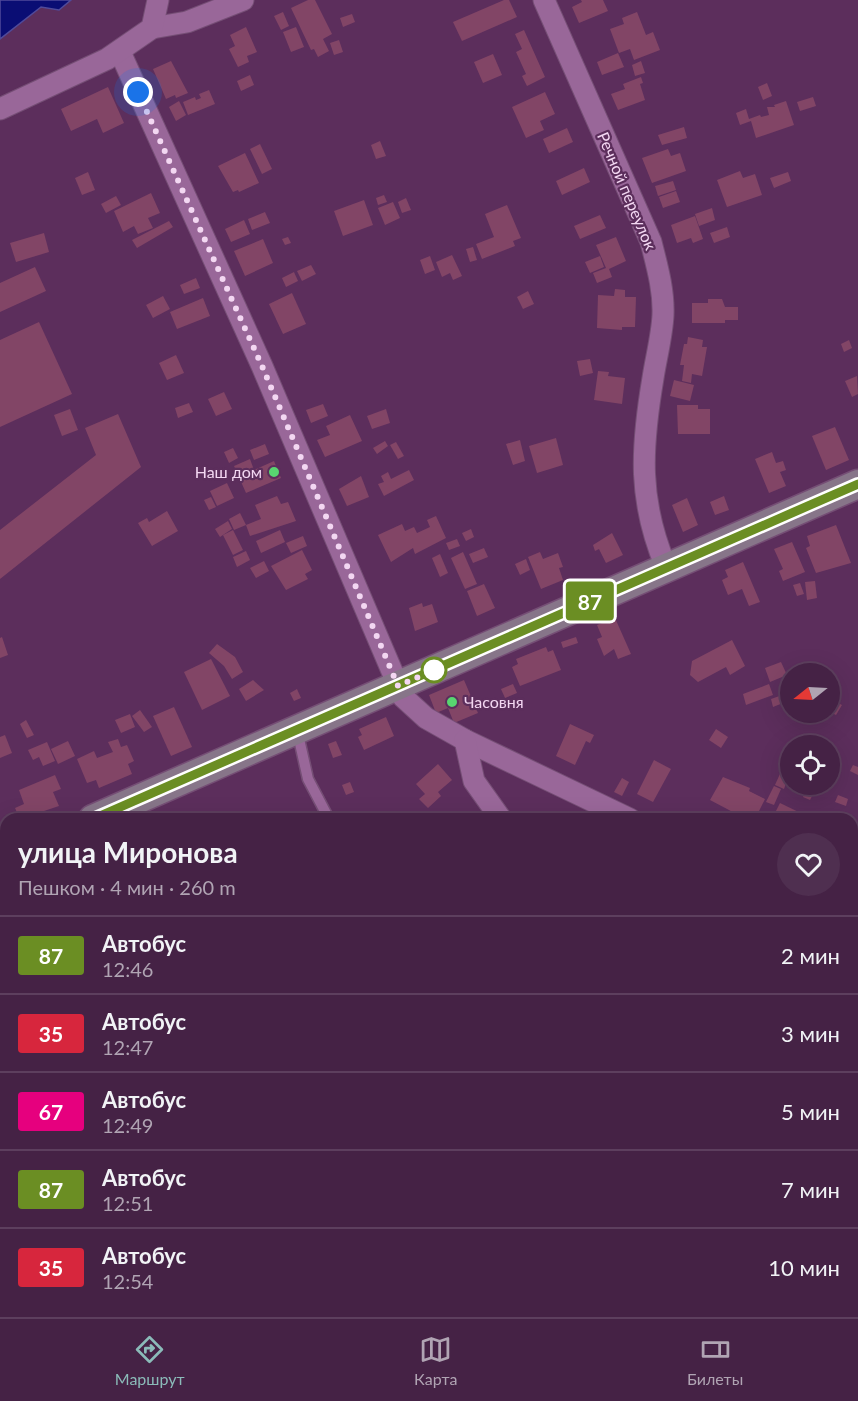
<!DOCTYPE html>
<html lang="ru">
<meta charset="utf-8">
<style>
:root{--surface:#452245;--page:#4f2f50;--text:#f1f3f6;--muted:#b0a4b3;--line:#5d3f5e;--accent:#8bbbb9}
body{margin:0;font-family:Lato,sans-serif;background:var(--page);color:var(--text);height:100vh;display:flex;flex-direction:column;font-size:22px;white-space:nowrap}
*{box-sizing:border-box;margin:0}
p{font-size:20px;color:var(--muted)}
.icon{flex:none;width:33px;height:33px;fill:none;stroke:currentColor;stroke-width:2;stroke-linecap:round;stroke-linejoin:round}
.map{position:relative;flex:1;overflow:hidden}
.drawer{position:absolute;left:0px;top:813px;width:858px;height:504px;display:flex;flex-direction:column;background:var(--surface);border-radius:18px 18px 0 0;box-shadow:0 6px 24px #0002,0 0 0 2px var(--line)}
.drawer>*{flex:none}
.badge{padding:0 12px;border-radius:4px;font-size:21px;line-height:39px}
.needle{width:39px;rotate:252deg}
.fabs{position:absolute;left:780px;top:663px;display:grid;gap:12px}
.fabs a{display:grid;place-items:center;width:60px;height:60px;border-radius:50%;background:var(--surface);box-shadow:0 6px 24px #0002,0 0 0 2px var(--line);font-size:30px}
.you{position:absolute;width:30px;height:30px;margin:-15px;border:4px solid #fff;border-radius:50%;background:#1a73e8;box-shadow:0 0 0 9px #1a73e833}
.map>.badge{position:absolute;translate:-50% -50%;box-shadow:0 0 0 3px #fff}
.round{display:grid;place-items:center;flex:none;width:63px;height:63px;border-radius:32px;background:var(--page)}
.summary{display:flex;align-items:center;justify-content:space-between;height:102px;padding:0 18px}
h1{font-size:28px;font-weight:700;line-height:45px}
ul{padding:0;list-style:none}
li{display:flex;align-items:center;gap:18px;height:78px;padding:0 18px;border-top:2px solid var(--line)}
li div{flex:1}
li b{display:block;font-size:22px}
li em{font-style:normal}
li .badge{min-width:66px;font-weight:700;text-align:center}
.tab-bar{display:flex;justify-content:space-around;align-items:center;height:84px;border-top:2px solid var(--line);background:var(--surface);font-size:16px;color:var(--muted)}
.tab-bar a{display:grid;justify-items:center;gap:3px}
.tab-bar .active{color:var(--accent)}
.map>svg:first-child{display:block}
.water{fill:#0a0d74;stroke:#504a9a;stroke-width:1.5}
.lines{fill:none;stroke-linecap:round;stroke-linejoin:round}
.stream{stroke:#504a9a;stroke-width:5}
.building{fill:#824566}
.lane-casing{stroke:#754e75;stroke-width:13}
.street-casing{stroke:#754e75;stroke-width:23}
.secondary-casing{stroke:#754e75;stroke-width:31}
.lane{stroke:#996799;stroke-width:10}
.street{stroke:#996799;stroke-width:21}
.secondary{stroke:#877589;stroke-width:28}
.line-casing{stroke:#fff;stroke-width:14}
.line{stroke:#6b8e23;stroke-width:9}
.walk{stroke:#f3d7f2;stroke-width:6;stroke-dasharray:0 10.8}
.poi-dot{fill:#58d570;stroke:#5c2e5c;stroke-width:2}
.stop-dot{fill:#fff;stroke:#6b8e23;stroke-width:3}
.labels{text-anchor:middle;stroke-width:4.5;stroke-linejoin:round;paint-order:stroke}
.street-label{font-size:16px;fill:#f3d7f2;stroke:#5c2e5c}
.poi-label{font-size:16px;fill:#f3d7f2;stroke:#5c2e5c;text-anchor:end}
</style>
<div class="map">
<svg width="858" height="1317" viewBox="0 0 858 1317">
<rect width="100%" height="100%" fill="#5c2e5c"/>
<polygon class="water" points="0,0 71,0 59,10 41,7 0,39"/>
<g class="lines">
<g class="stream">
<polyline points="852,851 858,828"/>
<polyline points="785,1311 788,1316"/>
<polyline points="558,1317 571,1311"/>
</g>
</g>
<g class="building">
<polygon points="308,0 315,0 332,34 323,39 329,51 318,57 314,49 311,50 291,8"/>
<polygon points="504,0 509,0 517,17 462,41 453,22"/>
<polygon points="581,0 603,0 608,11 579,23 572,7 582,2"/>
<polygon points="283,12 289,26 281,30 274,16"/>
<polygon points="637,12 646,35 653,32 660,50 634,60 630,49 619,53 610,29 624,24 622,18"/>
<polygon points="352,14 355,22 343,27 340,18"/>
<polygon points="246,27 257,52 247,56 249,62 238,67 229,49 235,46 230,35"/>
<polygon points="296,27 304,47 291,52 283,32"/>
<polygon points="524,30 545,77 527,86 522,76 526,74 516,52 522,49 515,34"/>
<polygon points="339,40 343,52 334,55 330,43"/>
<polygon points="618,53 624,67 602,75 597,62"/>
<polygon points="493,54 502,75 483,83 474,62"/>
<polygon points="171,61 188,93 176,98 175,95 166,99 153,69"/>
<polygon points="641,61 645,73 635,76 632,65"/>
<polygon points="250,75 254,85 241,91 237,81"/>
<polygon points="641,77 643,83 640,84 645,100 618,110 611,94 625,89 623,84"/>
<polygon points="767,83 772,96 763,100 758,87"/>
<polygon points="108,87 124,123 103,133 97,119 71,131 61,109"/>
<polygon points="209,90 215,104 188,115 183,102 195,97 196,100 201,98 199,94"/>
<polygon points="545,92 555,114 540,121 544,130 526,138 512,107"/>
<polygon points="813,97 816,106 800,111 797,102"/>
<polygon points="179,101 186,115 176,121 169,107"/>
<polygon points="786,101 794,125 756,138 751,121 740,125 736,113 746,109 749,119 760,115 761,117 769,115 767,107 775,107 774,105"/>
<polygon points="684,127 687,138 662,145 658,135"/>
<polygon points="567,128 573,142 549,153 543,139"/>
<polygon points="380,141 386,156 376,159 371,145"/>
<polygon points="260,144 272,169 262,174 250,149"/>
<polygon points="668,149 671,156 680,153 686,171 652,183 642,158"/>
<polygon points="245,153 259,183 239,192 238,190 233,192 218,166"/>
<polygon points="584,168 590,182 562,195 556,181"/>
<polygon points="740,171 743,178 755,174 762,195 727,207 717,180"/>
<polygon points="88,172 95,190 82,195 75,178"/>
<polygon points="788,172 791,181 774,188 770,178"/>
<polygon points="673,181 676,190 658,196 655,186"/>
<polygon points="676,191 680,202 663,208 659,197"/>
<polygon points="151,193 160,213 148,218 153,228 138,234 134,226 123,232 114,211"/>
<polygon points="384,195 387,202 378,205 376,198"/>
<polygon points="116,196 121,205 106,213 101,204"/>
<polygon points="406,198 411,210 402,213 398,202"/>
<polygon points="364,200 373,225 343,236 334,211"/>
<polygon points="393,202 400,218 385,225 378,208"/>
<polygon points="507,205 521,238 513,241 515,246 482,259 476,244 494,237 485,214"/>
<polygon points="712,208 715,220 699,226 695,214"/>
<polygon points="265,212 270,223 252,230 248,219"/>
<polygon points="600,215 606,228 580,239 574,226"/>
<polygon points="695,216 703,239 693,243 691,238 677,243 671,225"/>
<polygon points="244,220 250,234 231,242 225,229"/>
<polygon points="169,221 173,227 137,248 132,240"/>
<polygon points="727,227 730,237 714,243 710,233"/>
<polygon points="44,233 49,252 16,262 10,243"/>
<polygon points="288,237 291,243 285,245 282,239"/>
<polygon points="616,237 626,261 609,269 612,277 597,283 593,273 606,268 596,245"/>
<polygon points="263,239 273,263 245,276 234,251"/>
<polygon points="473,247 477,260 470,262 466,249"/>
<polygon points="452,255 462,276 453,280 450,273 442,277 436,262"/>
<polygon points="430,256 435,270 425,274 420,260"/>
<polygon points="600,256 604,267 590,273 585,262"/>
<polygon points="311,265 316,274 302,281 297,271"/>
<polygon points="35,267 46,291 0,312 0,283"/>
<polygon points="294,272 298,281 286,287 282,278"/>
<polygon points="196,278 200,288 184,294 180,285"/>
<polygon points="615,289 625,290 625,297 636,297 635,327 622,327 622,330 597,328 598,295 614,296"/>
<polygon points="528,291 534,304 523,309 517,297"/>
<polygon points="292,293 306,324 283,334 269,304"/>
<polygon points="163,296 170,309 153,318 146,305"/>
<polygon points="203,298 210,316 177,329 170,312"/>
<polygon points="708,299 722,299 725,307 738,307 738,320 725,320 725,323 692,323 692,303 708,303"/>
<polygon points="39,322 72,394 0,427 0,340"/>
<polygon points="688,337 703,340 702,347 707,347 702,376 692,374 691,383 682,381 684,365 680,365 684,344 687,344"/>
<polygon points="849,340 852,348 844,352 841,344"/>
<polygon points="176,355 184,373 167,380 159,363"/>
<polygon points="590,359 593,373 580,376 577,361"/>
<polygon points="598,371 609,372 608,376 625,378 622,404 594,400"/>
<polygon points="857,376 858,394 852,397 845,381"/>
<polygon points="674,380 694,385 690,401 670,396"/>
<polygon points="224,392 232,409 216,416 208,399"/>
<polygon points="189,403 193,412 178,418 175,408"/>
<polygon points="323,404 328,416 311,423 306,410"/>
<polygon points="677,405 698,405 698,409 710,409 710,434 678,434"/>
<polygon points="70,409 78,430 62,436 54,415"/>
<polygon points="386,409 390,423 372,429 367,416"/>
<polygon points="118,414 141,467 0,579 0,530 96,455 85,428"/>
<polygon points="350,415 362,441 325,457 317,440 330,435 326,426"/>
<polygon points="835,427 849,460 826,470 812,436"/>
<polygon points="556,438 563,465 537,473 529,446"/>
<polygon points="520,440 525,461 513,465 506,444"/>
<polygon points="385,441 388,446 377,454 373,448"/>
<polygon points="396,442 404,456 398,459 390,445"/>
<polygon points="265,444 269,454 254,460 250,450"/>
<polygon points="233,448 238,458 229,463 224,452"/>
<polygon points="772,452 776,463 783,461 786,470 780,472 786,486 769,493 755,459"/>
<polygon points="250,459 254,470 274,461 281,478 246,493 234,466"/>
<polygon points="409,470 414,480 384,496 378,484 384,482 381,476 388,472 391,479"/>
<polygon points="361,476 369,497 347,506 339,489"/>
<polygon points="227,483 234,498 217,506 210,491"/>
<polygon points="277,496 281,504 288,502 296,521 250,536 246,525 261,519 255,505"/>
<polygon points="724,496 729,510 715,515 710,502"/>
<polygon points="211,497 216,507 209,510 204,500"/>
<polygon points="687,498 698,525 683,532 672,505"/>
<polygon points="167,511 178,531 152,546 138,523 147,518 149,522"/>
<polygon points="240,513 246,525 234,530 229,519"/>
<polygon points="436,516 446,538 415,554 413,548 391,562 378,535 402,524 405,531 414,527 417,533 430,527 427,520"/>
<polygon points="228,521 232,529 220,537 215,529"/>
<polygon points="836,525 851,563 816,573 806,548 810,546 807,536"/>
<polygon points="471,529 474,537 466,541 462,533"/>
<polygon points="233,530 243,550 233,555 223,535"/>
<polygon points="280,530 285,542 261,553 256,541"/>
<polygon points="612,533 623,555 606,563 599,549 595,551 593,545"/>
<polygon points="303,536 307,546 291,553 286,543"/>
<polygon points="457,539 460,546 449,550 446,543"/>
<polygon points="792,542 805,572 783,581 779,571 783,569 774,549"/>
<polygon points="484,548 488,557 473,563 469,554"/>
<polygon points="302,550 312,570 305,574 308,579 286,590 271,566"/>
<polygon points="246,551 250,560 237,567 233,557"/>
<polygon points="463,552 477,584 465,589 451,558"/>
<polygon points="540,552 543,559 558,553 563,567 559,568 563,580 541,589 528,557"/>
<polygon points="440,554 448,573 440,577 432,558"/>
<polygon points="526,559 530,570 520,575 515,564"/>
<polygon points="264,561 269,571 256,578 250,568"/>
<polygon points="743,562 760,602 749,606 742,589 728,595 722,580 728,577 725,570"/>
<polygon points="815,581 817,598 807,600 805,582"/>
<polygon points="800,583 804,594 797,596 793,585"/>
<polygon points="484,584 495,608 477,616 467,591"/>
<polygon points="422,603 423,607 432,604 438,622 415,631 409,608"/>
<polygon points="615,618 631,654 618,659 614,649 604,656 597,639 602,637 597,625"/>
<polygon points="2,637 8,655 0,658 0,638"/>
<polygon points="576,637 578,643 563,648 561,642"/>
<polygon points="732,640 745,666 730,675 726,667 698,682 690,675 692,661"/>
<polygon points="217,644 235,657 243,672 232,679 224,666 209,653"/>
<polygon points="546,647 548,652 553,650 561,670 520,686 512,667 518,664 516,659"/>
<polygon points="211,659 230,696 202,710 184,672"/>
<polygon points="781,662 787,675 770,682 765,668"/>
<polygon points="253,680 264,690 246,701 239,689"/>
<polygon points="464,680 478,713 454,723 448,708 436,713 429,695"/>
<polygon points="513,684 517,693 505,698 501,689"/>
<polygon points="769,684 773,695 746,705 743,694"/>
<polygon points="297,689 301,698 294,701 290,693"/>
<polygon points="785,694 788,701 773,707 771,699"/>
<polygon points="830,699 842,705 836,715 830,712"/>
<polygon points="174,707 192,747 171,756 153,716"/>
<polygon points="140,710 152,727 144,732 132,716"/>
<polygon points="130,714 135,727 121,733 115,720"/>
<polygon points="386,717 394,736 364,750 358,737 362,735 359,729"/>
<polygon points="26,720 34,735 27,738 20,724"/>
<polygon points="570,724 594,735 590,743 586,741 575,765 556,756"/>
<polygon points="716,729 728,737 721,748 709,740"/>
<polygon points="5,735 12,753 0,758 0,737"/>
<polygon points="118,739 121,747 127,745 134,761 128,764 132,774 99,788 96,780 87,783 77,759 94,751 97,758 113,752 108,742"/>
<polygon points="68,741 75,756 58,764 51,749"/>
<polygon points="336,741 342,755 333,758 328,744"/>
<polygon points="47,742 55,761 43,766 39,757 33,760 28,750"/>
<polygon points="654,760 671,769 653,802 637,794"/>
<polygon points="438,764 452,780 438,792 441,796 428,808 419,799 425,794 416,784"/>
<polygon points="853,765 858,767 858,775 850,771"/>
<polygon points="783,767 790,771 784,789 775,785"/>
<polygon points="55,775 61,789 53,792 59,806 20,819 15,808 24,804 19,790"/>
<polygon points="723,777 750,788 749,791 765,799 755,819 746,819 710,800"/>
<polygon points="622,778 629,782 622,796 614,792"/>
<polygon points="350,782 354,792 346,795 342,785"/>
<polygon points="809,785 816,788 810,800 803,797"/>
<polygon points="774,786 781,789 774,805 766,802"/>
<polygon points="838,795 848,799 846,806 835,802"/>
<polygon points="780,803 813,819 772,819"/>
<polygon points="178,812 181,819 162,819"/>
<polygon points="6,993 6,1014 0,1016 0,996"/>
<polygon points="6,1057 6,1075 0,1077 0,1059"/>
<polygon points="854,1145 858,1146 858,1157 852,1155"/>
<polygon points="4,1158 6,1167 0,1169 0,1160"/>
<polygon points="856,1189 858,1189 858,1199 853,1197"/>
<polygon points="92,1311 112,1311 113,1314 95,1317"/>
<polygon points="229,1311 253,1311 256,1317 231,1317"/>
<polygon points="318,1311 350,1311 352,1317 321,1317"/>
<polygon points="357,1311 364,1311 367,1317 355,1317 353,1313"/>
</g>
<g class="lines">
<g class="lane-casing">
<g id="lane">
<polyline points="297,730 308,779 329,819"/>
<polyline points="766,1311 769,1317"/>
</g>
</g>
<g class="street-casing">
<g id="street">
<path d="M544,0L651,242C657,266 664,290 663,315C662,336 656,358 653,378C641,449 638,500 666,567"/>
<polyline points="152,28 187,22 243,0"/>
<polyline points="120,52 262,366 403,697 426,718 465,740 630,819"/>
<polyline points="0,109 107,59 152,28 158,0"/>
<polyline points="465,740 474,781 501,819"/>
<polyline points="852,925 858,928"/>
<polyline points="852,1273 858,1271"/>
<polyline points="196,1311 199,1317"/>
<polyline points="842,1311 845,1317"/>
<polyline points="627,1317 676,1311"/>
</g>
</g>
<g class="secondary-casing">
<g id="secondary">
<polyline points="93,819 858,484"/>
<polyline points="0,861 6,858"/>
</g>
</g>
<use href="#lane" class="lane"/>
<use href="#street" class="street"/>
<use href="#secondary" class="secondary"/>
</g>
<g class="lines">
<g class="line-casing">
<polyline id="line" points="93,819 858,484"/>
</g>
<use href="#line" class="line"/>
<polyline class="walk" points="138,92 262,366 398,686 434,670"/>
</g>
<g class="poi-dot">
<circle cx="274" cy="472" r="6"/>
<circle cx="452" cy="702" r="6"/>
</g>
<circle class="stop-dot" cx="434" cy="670" r="12"/>
<g class="labels">
<g class="street-label">
<text transform="translate(627 191) rotate(67)" y="6">Речной переулок</text>
</g>
<g class="poi-label">
<text x="262" y="478">Наш дом</text>
<text x="464" y="708" text-anchor="start">Часовня</text>
</g>
</g>
</svg>
<div class="fabs">
<a><svg class="needle" viewBox="-14 -14 28 28"><path d="M0-13l5 13h-10z" fill="#e53935"/><path d="M0 13l5-13h-10z" fill="#b0a4b3"/></svg></a>
<a><svg class="icon" aria-label="locate" viewBox="0 0 24 24"><circle cx="12" cy="12" r="6"/><path d="M12 2v4M12 18v4M2 12h4M18 12h4"/></svg></a>
</div>
<div class="you" style="left:138px;top:92px"></div>
<b class="badge" style="left:590px;top:601px;background:#6b8e23;color:#fff">87</b>
<section class="drawer">
<div class="summary"><div><h1>улица Миронова</h1><p>Пешком · 4 мин · 260 m</p></div><a class="round"><svg class="icon" aria-label="heart" viewBox="0 0 24 24"><path d="M12 20l-8-8c-3-5 5-10 8-4 3-6 11-1 8 4z"/></svg></a></div>
<ul>
<li><span class="badge" style="background:#6b8e23;color:#fff">87</span><div><b>Автобус</b><p>12:46</p></div><em>2 мин</em></li>
<li><span class="badge" style="background:#d7263d;color:#fff">35</span><div><b>Автобус</b><p>12:47</p></div><em>3 мин</em></li>
<li><span class="badge" style="background:#e6007e;color:#fff">67</span><div><b>Автобус</b><p>12:49</p></div><em>5 мин</em></li>
<li><span class="badge" style="background:#6b8e23;color:#fff">87</span><div><b>Автобус</b><p>12:51</p></div><em>7 мин</em></li>
<li><span class="badge" style="background:#d7263d;color:#fff">35</span><div><b>Автобус</b><p>12:54</p></div><em>10 мин</em></li>
</ul>
</section>
</div>
<nav class="tab-bar">
<a class="active"><svg class="icon" aria-label="directions" viewBox="0 0 24 24"><path d="M12 3l9 9-9 9-9-9zM9 14v-3h6M13 9l2 2-2 2"/></svg>Маршрут</a>
<a><svg class="icon" aria-label="map" viewBox="0 0 24 24"><path d="M3 6l6-2 6 2 6-2v14l-6 2-6-2-6 2zM9 4v14M15 6v14"/></svg>Карта</a>
<a><svg class="icon" aria-label="tickets" viewBox="0 0 24 24"><path d="M3 7h18v10H3zM15 7v10"/></svg>Билеты</a>
</nav>
